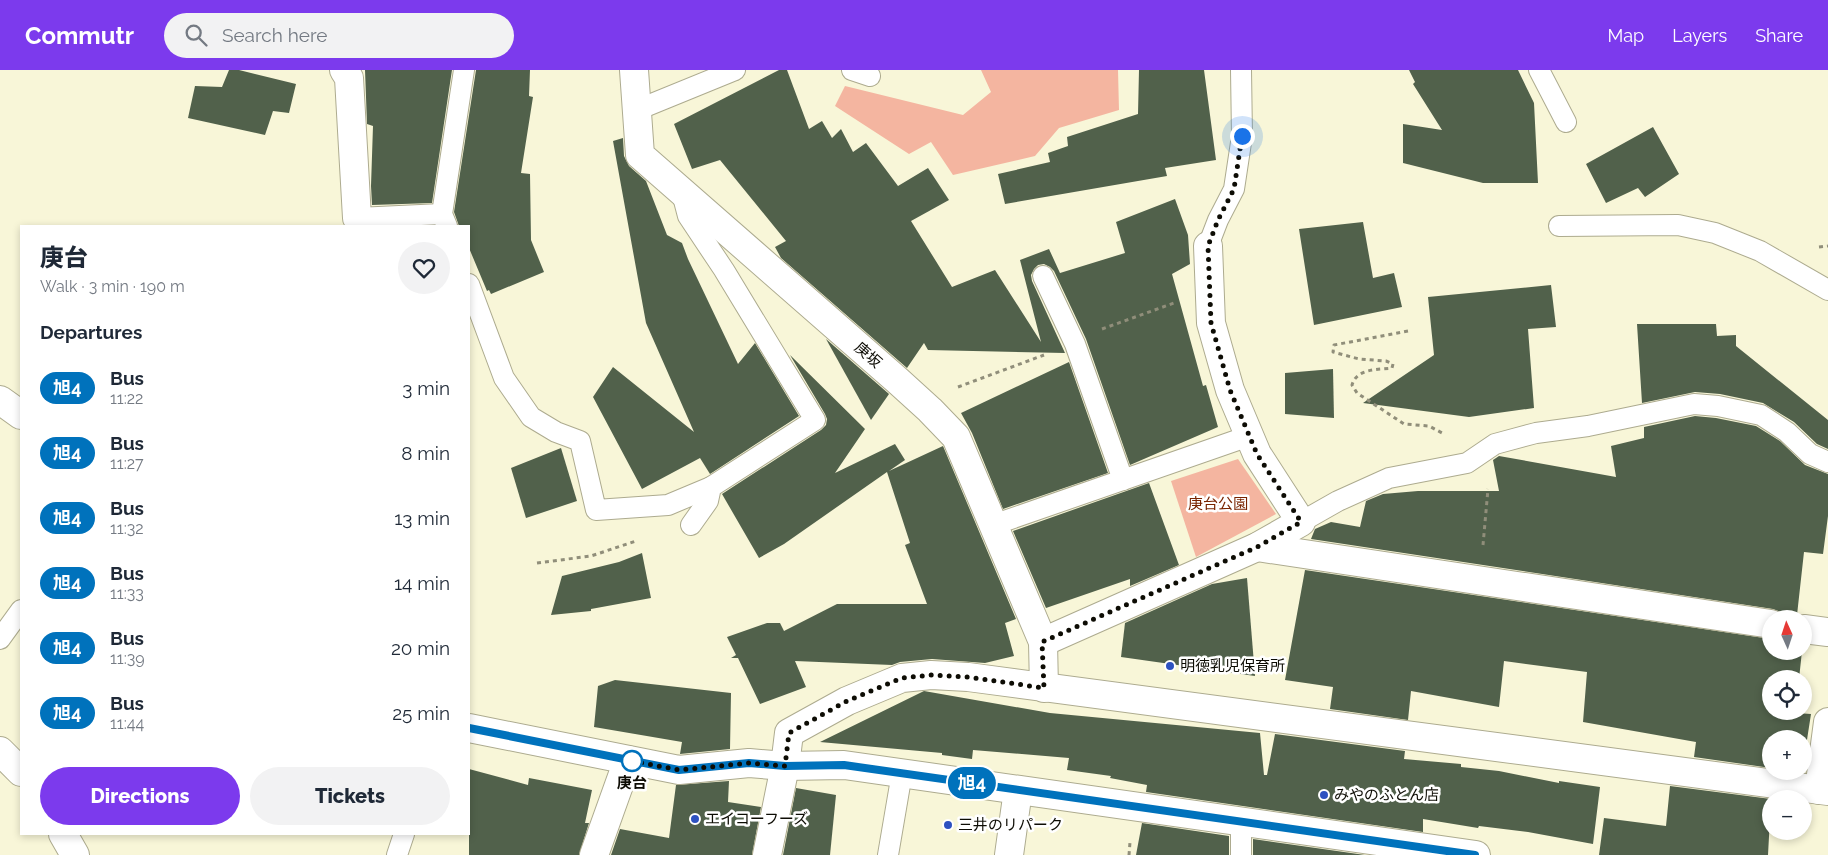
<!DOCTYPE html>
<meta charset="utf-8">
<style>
:root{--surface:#fff;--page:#f2f2f3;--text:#1f2937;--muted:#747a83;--accent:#7c3aed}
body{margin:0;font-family:Raleway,"Noto Sans JP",sans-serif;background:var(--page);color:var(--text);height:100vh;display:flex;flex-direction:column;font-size:19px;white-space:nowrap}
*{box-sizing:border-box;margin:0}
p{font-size:16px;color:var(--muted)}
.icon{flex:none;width:28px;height:28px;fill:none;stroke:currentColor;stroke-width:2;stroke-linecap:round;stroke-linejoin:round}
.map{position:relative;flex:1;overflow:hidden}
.details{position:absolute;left:20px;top:155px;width:450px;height:610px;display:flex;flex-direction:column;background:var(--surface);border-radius:0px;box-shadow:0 2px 8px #0003}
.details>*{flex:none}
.badge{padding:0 10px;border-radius:16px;font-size:18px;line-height:32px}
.needle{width:32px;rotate:357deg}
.controls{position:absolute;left:1762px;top:540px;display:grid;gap:10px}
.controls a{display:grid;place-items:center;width:50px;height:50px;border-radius:50%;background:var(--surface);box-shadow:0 2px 8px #0003;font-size:25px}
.you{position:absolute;width:25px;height:25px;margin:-12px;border:4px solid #fff;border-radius:50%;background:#1a73e8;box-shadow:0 0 0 8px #1a73e833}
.map>.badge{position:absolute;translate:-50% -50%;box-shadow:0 0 0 2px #fff}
h2{padding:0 20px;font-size:19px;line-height:45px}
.round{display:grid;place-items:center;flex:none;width:52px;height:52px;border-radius:26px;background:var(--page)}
.summary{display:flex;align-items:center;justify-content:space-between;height:85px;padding:0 20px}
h1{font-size:24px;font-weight:800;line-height:38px}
.cta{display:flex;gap:10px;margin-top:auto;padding:10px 20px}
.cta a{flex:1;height:58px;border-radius:30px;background:var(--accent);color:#fff;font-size:20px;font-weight:800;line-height:58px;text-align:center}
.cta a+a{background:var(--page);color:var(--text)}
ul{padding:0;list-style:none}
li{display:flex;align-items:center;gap:15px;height:65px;padding:0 20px}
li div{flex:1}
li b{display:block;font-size:19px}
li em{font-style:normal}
li .badge{min-width:55px;font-weight:700;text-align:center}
header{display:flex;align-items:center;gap:30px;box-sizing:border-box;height:70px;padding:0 25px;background:var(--accent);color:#fff}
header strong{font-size:24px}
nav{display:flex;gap:28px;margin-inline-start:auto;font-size:18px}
.search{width:350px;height:45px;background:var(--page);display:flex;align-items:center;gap:12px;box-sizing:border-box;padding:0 18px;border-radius:28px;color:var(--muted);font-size:19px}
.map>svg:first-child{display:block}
.green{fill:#f4b5a0}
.building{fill:#51614b}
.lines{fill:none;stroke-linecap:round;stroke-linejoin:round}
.service-casing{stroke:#adab8f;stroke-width:22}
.minor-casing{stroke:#adab8f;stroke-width:30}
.path{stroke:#908e7a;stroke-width:3;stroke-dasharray:4 4;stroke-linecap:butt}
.service{stroke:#fff;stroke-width:20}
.minor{stroke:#fff;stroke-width:28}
.line-casing{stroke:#fff;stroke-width:11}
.line{stroke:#0072bc;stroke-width:8}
.walk{stroke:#0d0c04;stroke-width:5;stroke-dasharray:0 9}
.poi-dot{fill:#2d51c0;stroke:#fff;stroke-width:2}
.stop-dot{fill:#fff;stroke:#0072bc;stroke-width:2.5}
.labels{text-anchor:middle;stroke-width:5;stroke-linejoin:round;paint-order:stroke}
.street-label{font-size:15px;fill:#0d0c04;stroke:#fff}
.park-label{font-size:15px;fill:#792400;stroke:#fff}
.poi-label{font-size:15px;fill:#0d0c04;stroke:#fff;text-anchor:start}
.stop-label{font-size:15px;font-weight:bold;fill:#0d0c04;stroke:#fff}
</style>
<header>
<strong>Commutr</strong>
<div class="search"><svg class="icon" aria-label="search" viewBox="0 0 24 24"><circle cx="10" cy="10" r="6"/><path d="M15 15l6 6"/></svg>Search here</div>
<nav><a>Map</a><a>Layers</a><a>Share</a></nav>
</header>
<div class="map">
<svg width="1828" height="785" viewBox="0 0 1828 785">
<rect width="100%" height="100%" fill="#f8f6d8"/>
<g class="green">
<polygon points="981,0 1118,0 1119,40 1059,58 1035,86 953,105 931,72 909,84 835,36 845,16 963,45 991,22"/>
<polygon points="1238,389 1276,444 1196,487 1171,411"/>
</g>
<g class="building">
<polygon points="229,0 239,0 296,14 289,43 273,41 265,65 188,48 195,16 222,17"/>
<polygon points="365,0 452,0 432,133 372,135 371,116 373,56 367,54"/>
<polygon points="476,0 530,0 529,26 533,27 521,103 530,104 531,170 544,202 491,224 489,220 487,221 469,178 469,156 459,156 454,142"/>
<polygon points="779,0 787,0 809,59 822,51 832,68 841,59 853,82 866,73 898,116 928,98 949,130 911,151 952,217 995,200 1041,272 1020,190 1049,179 1060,203 1125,183 1116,152 1175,129 1188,165 1190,194 1172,204 1203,316 1206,315 1218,357 1130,395 1086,269 1054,201 1050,197 1044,194 1038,195 1034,199 1031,205 1032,211 1065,283 928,280 924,273 907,298 781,188 775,177 786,171 720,90 692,99 674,54"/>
<polygon points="1139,0 1204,0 1216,90 1165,98 1167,106 1005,134 998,104 1050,92 1048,83 1068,76 1067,67 1138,44"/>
<polygon points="1409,0 1518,0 1534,33 1538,113 1483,113 1403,93 1403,54 1442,60 1413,14 1415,12"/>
<polygon points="1653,57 1679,104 1645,127 1638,118 1606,133 1586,94"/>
<polygon points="623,68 624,86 629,96 646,111 667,165 682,173 688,189 738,294 755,273 799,346 710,404 700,388 642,419 593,327 613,297 694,362 646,253 613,71"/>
<polygon points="1363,152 1373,208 1394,203 1402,237 1314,255 1299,159"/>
<polygon points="1551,215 1556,257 1528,259 1534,338 1469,347 1363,333 1434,285 1428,227"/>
<polygon points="1637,254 1716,254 1717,266 1736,265 1736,276 1828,350 1828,379 1817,374 1794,352 1763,333 1720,324 1695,322 1642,333"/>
<polygon points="826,269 889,324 871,350"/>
<polygon points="790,285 865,359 835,403 895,374 905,390 889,401 943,376 1016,549 1005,553 1014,586 985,593 932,589 900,592 892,595 795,591 806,617 760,634 738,588 731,588 736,585 727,567 767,553 780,553 784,561 837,534 927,534 905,475 910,473 887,402 784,474 759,488 722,424 821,360 826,355 827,349 825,344"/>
<polygon points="1069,292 1108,403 1003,439 972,363 961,343"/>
<polygon points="1333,299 1334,348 1285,344 1285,303"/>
<polygon points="1695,346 1716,348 1756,356 1780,371 1805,395 1828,404 1828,446 1823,484 1804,482 1797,545 1792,549 1786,549 1781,542 1773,539 1311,469 1315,459 1331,452 1360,457 1366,431 1383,424 1418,421 1499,421 1493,390 1499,386 1616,407 1611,376 1644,368 1644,357"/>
<polygon points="561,378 577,431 526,448 511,398"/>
<polygon points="1149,413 1179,495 1130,516 1130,509 1046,538 1013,461"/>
<polygon points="642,483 651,528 591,539 591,541 551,545 562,506 619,492"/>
<polygon points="1305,500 1771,569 1771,581 1802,581 1799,609 1771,609 1771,641 1796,641 1796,643 1811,644 1804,689 1804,669 1771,669 1771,698 1694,687 1696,672 1583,652 1587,602 1504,591 1499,637 1411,621 1408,650 1330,639 1333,617 1285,610"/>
<polygon points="1247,508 1255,606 1121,587 1125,553 1212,514"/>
<polygon points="615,610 731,623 730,679 680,684 682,672 594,657 598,616"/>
<polygon points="924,621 1050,643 1260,663 1264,705 1267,705 1275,664 1405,681 1404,689 1461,694 1461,697 1499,701 1559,713 1559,711 1600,717 1593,774 1528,762 1479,756 1478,758 1423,749 1423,762 1146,722 1147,715 1110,708 1111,706 1067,700 1069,688 973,680 972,689 942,685 942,683 820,672"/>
<polygon points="469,699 528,715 529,708 592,720 585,753 589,753 579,785 469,785"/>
<polygon points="729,711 728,732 761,737 752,785 611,785 620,759 669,768 676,715"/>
<polygon points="1670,716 1771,729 1768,785 1599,785 1604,748 1666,756"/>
<polygon points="796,718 836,725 830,785 783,785"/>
<polygon points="1142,753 1229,766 1229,785 1136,785"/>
<polygon points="1253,769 1365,785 1253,785"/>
</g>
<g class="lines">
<g class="service-casing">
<g id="service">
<polyline points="852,0 870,6"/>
<polyline points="1539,0 1566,52"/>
<polyline points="637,40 735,0"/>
<polyline points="682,123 688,146 724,200 815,350 711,417 708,431 691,455"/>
<polyline points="357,148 442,144"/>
<polyline points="447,156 442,144 464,0"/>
<polyline points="1559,156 1678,155 1715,163 1760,181 1828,220"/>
<polyline points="1208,176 1218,150 1234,119 1242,66 1241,0"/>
<polyline points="1043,206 1075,274 1123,410"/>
<polyline points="469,214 504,308 531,347 556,362 580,371 596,440 668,435 711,417"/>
<polyline points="1301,452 1338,431 1389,408 1467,393 1495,374 1536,363 1588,356 1694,334 1718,336 1761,345 1787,362 1810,384 1828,392"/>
<polyline points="993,455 1249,366"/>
<polyline points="0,569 21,540"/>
<polyline points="397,785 404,764"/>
<polyline points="888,785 902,703"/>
<polyline points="1241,785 1241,752"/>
</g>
</g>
<g class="minor-casing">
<g id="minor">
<polyline points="344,0 349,8 357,148"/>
<polyline points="634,0 640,85 897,310 930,340 956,367 1043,572 1044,618"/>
<polyline points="0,330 21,345"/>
<polyline points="1257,477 1771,554"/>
<polyline points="1804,559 1828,562"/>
<polyline points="1043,572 1257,477 1301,452 1257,384 1230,320 1211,253 1208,176"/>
<polyline points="469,658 679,700 749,693 785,696 844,695 1476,785"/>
<polyline points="0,681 21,702"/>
<polyline points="1819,720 1828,652"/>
<polyline points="63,764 75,785"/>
<polyline points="594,785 628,690"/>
<polyline points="767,785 785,696 789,663 847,631 902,608 931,605 968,607 1828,721"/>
<polyline points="1009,785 1018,720"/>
</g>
</g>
<g class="path">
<polyline points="1819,177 1828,176"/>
<polyline points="1102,259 1174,233"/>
<path d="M1408,261L1334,275L1333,282L1359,289L1386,291L1393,294L1392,298C1377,300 1357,298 1352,315L1357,323L1404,354L1429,356L1444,364"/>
<polyline points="958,317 1044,285"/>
<polyline points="1483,475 1488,419"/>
<polyline points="537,493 591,486 636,471"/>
<polyline points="1129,785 1130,772"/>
</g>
<use href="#service" class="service"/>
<use href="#minor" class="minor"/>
</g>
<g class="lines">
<g class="line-casing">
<polyline id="line" points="469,658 679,700 749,693 785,696 844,695 1475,785"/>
</g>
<use href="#line" class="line"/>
<polyline class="walk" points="632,691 628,690 679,700 749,693 785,696 789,663 847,631 902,608 931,605 968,607 1044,618 1042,572 1257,477 1301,452 1257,384 1230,320 1211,253 1208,176 1218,150 1234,119 1242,66"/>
</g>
<g class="poi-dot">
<circle cx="1170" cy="596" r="5"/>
<circle cx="1324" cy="725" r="5"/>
<circle cx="695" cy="749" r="5"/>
<circle cx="948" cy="755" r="5"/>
</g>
<circle class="stop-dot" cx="632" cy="691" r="10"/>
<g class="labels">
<g class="street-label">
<text transform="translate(868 285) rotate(41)" y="5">庚坂</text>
</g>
<g class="park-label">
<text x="1218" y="439">庚台公園</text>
</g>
<g class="poi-label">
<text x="1180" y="601">明徳乳児保育所</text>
<text x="1334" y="730">みやのふとん店</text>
<text x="705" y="754">エイコーフーズ</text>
<text x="958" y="760">三井のリパーク</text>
</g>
<g class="stop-label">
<text x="632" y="718">庚台</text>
</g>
</g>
</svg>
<div class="controls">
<a><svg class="needle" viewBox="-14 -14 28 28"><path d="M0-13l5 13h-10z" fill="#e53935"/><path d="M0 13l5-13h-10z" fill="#747a83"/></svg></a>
<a><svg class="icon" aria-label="locate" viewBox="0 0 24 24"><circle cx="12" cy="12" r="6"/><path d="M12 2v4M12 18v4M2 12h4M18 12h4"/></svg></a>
<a>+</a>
<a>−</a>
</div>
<div class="you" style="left:1242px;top:66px"></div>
<b class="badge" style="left:972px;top:713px;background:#0072bc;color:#fff">旭4</b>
<section class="details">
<div class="summary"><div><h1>庚台</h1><p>Walk · 3 min · 190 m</p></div><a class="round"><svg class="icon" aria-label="heart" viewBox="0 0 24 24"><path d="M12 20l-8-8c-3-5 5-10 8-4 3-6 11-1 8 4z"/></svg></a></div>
<h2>Departures</h2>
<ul>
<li><span class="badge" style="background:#0072bc;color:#fff">旭4</span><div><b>Bus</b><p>11:22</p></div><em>3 min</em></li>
<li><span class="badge" style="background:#0072bc;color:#fff">旭4</span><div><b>Bus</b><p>11:27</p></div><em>8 min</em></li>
<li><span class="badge" style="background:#0072bc;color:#fff">旭4</span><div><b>Bus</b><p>11:32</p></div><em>13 min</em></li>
<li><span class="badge" style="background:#0072bc;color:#fff">旭4</span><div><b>Bus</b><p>11:33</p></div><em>14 min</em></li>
<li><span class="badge" style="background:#0072bc;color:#fff">旭4</span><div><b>Bus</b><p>11:39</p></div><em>20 min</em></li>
<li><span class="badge" style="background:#0072bc;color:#fff">旭4</span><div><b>Bus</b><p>11:44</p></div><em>25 min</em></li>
</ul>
<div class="cta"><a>Directions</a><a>Tickets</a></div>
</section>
</div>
